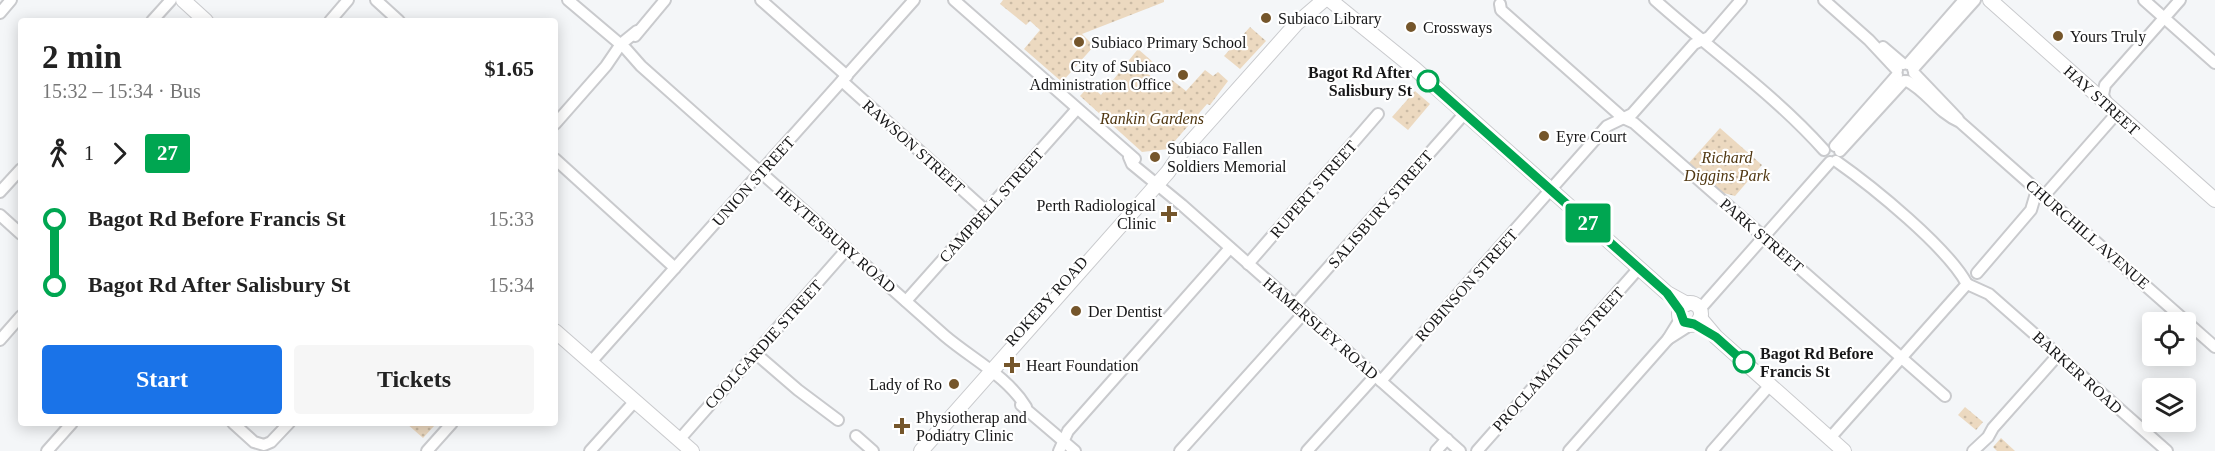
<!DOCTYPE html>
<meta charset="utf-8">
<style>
:root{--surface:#fff;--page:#f6f6f6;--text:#222;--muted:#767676;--accent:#1a73e8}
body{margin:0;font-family:"Times New Roman",serif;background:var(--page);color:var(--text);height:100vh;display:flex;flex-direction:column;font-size:22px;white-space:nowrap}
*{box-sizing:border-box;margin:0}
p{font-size:20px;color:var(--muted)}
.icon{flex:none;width:33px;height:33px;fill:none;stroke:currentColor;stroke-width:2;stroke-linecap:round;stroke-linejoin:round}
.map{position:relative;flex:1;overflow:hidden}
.panel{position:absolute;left:18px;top:18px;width:540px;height:408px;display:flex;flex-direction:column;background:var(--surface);border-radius:6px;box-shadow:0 3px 15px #0003}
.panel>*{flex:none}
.badge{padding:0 12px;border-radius:4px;font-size:21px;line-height:39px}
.buttons{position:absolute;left:2142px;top:312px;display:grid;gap:12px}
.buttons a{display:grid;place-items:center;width:54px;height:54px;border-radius:6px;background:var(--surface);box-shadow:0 3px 15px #0003;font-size:30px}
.map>.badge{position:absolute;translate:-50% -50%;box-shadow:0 0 0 3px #fff}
.legs{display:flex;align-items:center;gap:9px;height:66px;padding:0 24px;font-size:20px}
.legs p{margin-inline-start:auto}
.summary{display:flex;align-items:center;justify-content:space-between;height:102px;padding:0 24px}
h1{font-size:33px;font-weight:700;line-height:45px}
.action{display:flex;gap:12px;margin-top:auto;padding:12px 24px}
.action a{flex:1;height:69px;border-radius:6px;background:var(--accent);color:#fff;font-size:24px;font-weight:700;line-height:69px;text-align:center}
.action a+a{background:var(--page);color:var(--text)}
ul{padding:0 24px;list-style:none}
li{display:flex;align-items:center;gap:21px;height:66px;font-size:22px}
li i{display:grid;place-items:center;width:9px;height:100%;margin:0 8px;background:currentColor}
li i::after{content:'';width:15px;height:15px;margin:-8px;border:4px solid;border-radius:50%;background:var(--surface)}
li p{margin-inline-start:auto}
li:first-child i{background:linear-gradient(#0000 50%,currentColor 0)}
li:last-child i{background:linear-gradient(currentColor 50%,#0000 0)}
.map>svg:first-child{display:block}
.green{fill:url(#green-dots)}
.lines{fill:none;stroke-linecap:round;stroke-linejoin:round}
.minor-casing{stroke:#c9cacd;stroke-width:14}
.major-casing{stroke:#c9cacd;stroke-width:16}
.minor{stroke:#fff;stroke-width:10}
.major{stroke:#fff;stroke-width:14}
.line-1-casing{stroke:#fff;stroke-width:14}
.line-1{stroke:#00a651;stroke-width:9}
.poi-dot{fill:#75562b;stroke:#fff;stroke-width:2}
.stop-1-dot{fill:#fff;stroke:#00a651;stroke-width:3}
.labels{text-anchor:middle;stroke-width:4.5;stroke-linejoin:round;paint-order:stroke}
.poi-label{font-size:16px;fill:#171718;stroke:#fff;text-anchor:start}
.stop-label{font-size:16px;font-weight:bold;fill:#171718;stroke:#fff;text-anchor:end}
.street-label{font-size:16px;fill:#171718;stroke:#fff}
.park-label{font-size:16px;font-style:italic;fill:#503711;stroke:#fff}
</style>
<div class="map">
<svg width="2215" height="451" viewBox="0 0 2215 451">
<defs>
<pattern id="green-dots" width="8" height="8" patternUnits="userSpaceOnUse" patternTransform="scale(1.5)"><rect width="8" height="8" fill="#ecd9c0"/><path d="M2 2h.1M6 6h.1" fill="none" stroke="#cabaa4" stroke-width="1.8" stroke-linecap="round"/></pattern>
</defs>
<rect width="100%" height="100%" fill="#f4f6f8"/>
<g class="green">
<polygon points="1003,0 1164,0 1164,2 1082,34 1094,46 1062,82 1024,49 1040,30 1030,21 1026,25 1000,4"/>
<polygon points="1250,27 1266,41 1240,69 1224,56"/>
<polygon points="1138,49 1154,63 1146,72 1164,88 1172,80 1186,91 1205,70 1213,76 1218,72 1228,81 1210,105 1207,104 1168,149 1142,152 1080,96 1090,85 1101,95"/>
<polygon points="1415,91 1430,104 1408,130 1392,117"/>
<polygon points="1720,128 1762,165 1735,196 1720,192 1688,164"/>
<polygon points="1965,407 1983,422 1976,430 1958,415"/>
<polygon points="406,423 432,423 435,425 423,438"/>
<polygon points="2001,438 2015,451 1997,451 1993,447"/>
</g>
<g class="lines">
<g class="minor-casing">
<g id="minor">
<polyline points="376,0 399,21"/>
<path d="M568,0L626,49L641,66L945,336C972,359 1007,376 1026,407"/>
<polyline points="761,0 847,76"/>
<polyline points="954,0 1135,159"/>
<path d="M1655,0C1711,50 1774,94 1824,150"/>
<polyline points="1824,0 1869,40 1897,70"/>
<polyline points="2144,0 2215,63"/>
<polyline points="1500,4 1501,10 1623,118 1634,123 1945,396"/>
<polyline points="0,13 11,0"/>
<polyline points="152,21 171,0"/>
<polyline points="330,21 348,0"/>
<polyline points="635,36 665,0"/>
<polyline points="1883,47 1903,64"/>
<polyline points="1908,64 1964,0"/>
<polyline points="1913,69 1975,0"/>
<polyline points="1914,73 1958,119"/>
<polyline points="842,81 986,211"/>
<path d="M1907,81C1928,92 1937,112 1960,122L2215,347"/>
<polyline points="2106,102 2103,95 2105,85 2180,0"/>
<polyline points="555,124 606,66 621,44 637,31"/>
<polyline points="1835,146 1897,75"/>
<polyline points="1840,151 1904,81"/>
<polyline points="1129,157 1132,164 1182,205 1460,451"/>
<polyline points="555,159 675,268"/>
<path d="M1836,161C1873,187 1947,247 1967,284"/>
<polyline points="0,192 21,169"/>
<polyline points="2044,196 2117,113"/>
<polyline points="0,215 21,234"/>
<polyline points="1248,264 1378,114"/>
<polyline points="1977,273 2031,210 2037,190"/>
<polyline points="1967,284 1989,294 2167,451"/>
<polyline points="906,301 1076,110"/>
<polyline points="1295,305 1465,113"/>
<polyline points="1700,309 1830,162"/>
<polyline points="1668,339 1690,325"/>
<polyline points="0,340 21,316"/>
<polyline points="755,353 798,390 838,420"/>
<polyline points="591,362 914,0"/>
<polyline points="1381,381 1607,126 1632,114 1694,44 1709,37 1741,0"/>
<polyline points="1021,405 1075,451"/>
<polyline points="233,423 254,442 264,445 271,442 289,423"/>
<polyline points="856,436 873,451"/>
<polyline points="1830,438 1967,284"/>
<polyline points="679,440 847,249"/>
<polyline points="47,451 72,423"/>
<polyline points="427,451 452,423"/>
<polyline points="590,451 635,401"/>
<polyline points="1059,451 1068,431 1230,248"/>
<polyline points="1180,451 1304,313"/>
<polyline points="1307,451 1375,376"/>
<polyline points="1436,451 1447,439"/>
<polyline points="1477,451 1639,268"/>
<polyline points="1569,451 1668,339 1681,318"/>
<polyline points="1712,451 1770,385"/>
<polyline points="1973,451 1988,437 1993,428 2058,355"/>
</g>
</g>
<g class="major-casing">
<g id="major">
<polyline points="183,0 206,21"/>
<polyline points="1330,0 1415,69 1667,293 1687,304"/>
<polyline points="1990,0 2215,200"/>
<circle cx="1690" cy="314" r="11"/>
<polyline points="1700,318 1716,337 1844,451"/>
<polyline points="555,331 692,451"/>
<polyline points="921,451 1168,172 1181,153 1296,24 1324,0"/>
</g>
</g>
<use href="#minor" class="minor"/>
<use href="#major" class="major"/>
</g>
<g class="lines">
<g class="line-1-casing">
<polyline id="line-1" points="1428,81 1667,293 1680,311 1684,322 1694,324 1716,337 1744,362"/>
</g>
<use href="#line-1" class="line-1"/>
</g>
<g class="poi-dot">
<circle cx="1266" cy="18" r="6"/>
<circle cx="1411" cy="27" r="6"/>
<circle cx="2058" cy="36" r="6"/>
<circle cx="1079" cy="42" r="6"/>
<circle cx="1183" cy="75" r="6"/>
<circle cx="1544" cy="136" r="6"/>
<circle cx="1155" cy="157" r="6"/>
<path d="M1166 205h6v6h6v6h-6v6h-6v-6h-6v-6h6z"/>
<circle cx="1076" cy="311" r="6"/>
<path d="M1009 356h6v6h6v6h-6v6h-6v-6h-6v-6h6z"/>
<circle cx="954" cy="384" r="6"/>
<path d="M899 417h6v6h6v6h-6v6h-6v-6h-6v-6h6z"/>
</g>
<g class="stop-1-dot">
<circle cx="1428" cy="81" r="10"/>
<circle cx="1744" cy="362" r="10"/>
</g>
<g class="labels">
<g class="poi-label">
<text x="1278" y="24">Subiaco Library</text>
<text x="1423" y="33">Crossways</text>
<text x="2070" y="42">Yours Truly</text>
<text x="1091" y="48">Subiaco Primary School</text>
<text x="1171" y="72" text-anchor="end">City of Subiaco<tspan x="1171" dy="18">Administration Office</tspan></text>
<text x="1556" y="142">Eyre Court</text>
<text x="1167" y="154">Subiaco Fallen<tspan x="1167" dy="18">Soldiers Memorial</tspan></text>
<text x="1156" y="211" text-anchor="end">Perth Radiological<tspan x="1156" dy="18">Clinic</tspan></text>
<text x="1088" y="317">Der Dentist</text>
<text x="1026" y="371">Heart Foundation</text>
<text x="942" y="390" text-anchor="end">Lady of Ro</text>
<text x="916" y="423">Physiotherap and<tspan x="916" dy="18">Podiatry Clinic</tspan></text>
</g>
<g class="stop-label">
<text x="1412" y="78">Bagot Rd After<tspan x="1412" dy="18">Salisbury St</tspan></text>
<text x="1760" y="359" text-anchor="start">Bagot Rd Before<tspan x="1760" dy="18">Francis St</tspan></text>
</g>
<g class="street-label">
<text transform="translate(2102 100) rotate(42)" y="6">HAY STREET</text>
<text transform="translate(914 146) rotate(42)" y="6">RAWSON STREET</text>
<text transform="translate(753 181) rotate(-48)" y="6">UNION STREET</text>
<text transform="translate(1313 189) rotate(-49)" y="6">RUPERT STREET</text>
<text transform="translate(991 205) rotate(-48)" y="6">CAMPBELL STREET</text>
<text transform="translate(1380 209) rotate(-49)" y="6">SALISBURY STREET</text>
<text transform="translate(2088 234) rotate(41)" y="6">CHURCHILL AVENUE</text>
<text transform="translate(1762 235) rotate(41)" y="6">PARK STREET</text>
<text transform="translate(836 239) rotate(41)" y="6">HEYTESBURY ROAD</text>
<text transform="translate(1466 285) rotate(-48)" y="6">ROBINSON STREET</text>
<text transform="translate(1046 301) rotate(-48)" y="6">ROKEBY ROAD</text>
<text transform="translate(1321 328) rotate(41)" y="6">HAMERSLEY ROAD</text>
<text transform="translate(763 344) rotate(-48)" y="6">COOLGARDIE STREET</text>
<text transform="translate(1558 359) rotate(-48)" y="6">PROCLAMATION STREET</text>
<text transform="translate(2078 372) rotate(42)" y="6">BARKER ROAD</text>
</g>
<g class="park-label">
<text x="1152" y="124">Rankin Gardens</text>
<text x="1727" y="163">Richard<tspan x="1727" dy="18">Diggins Park</tspan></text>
</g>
</g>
</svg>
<div class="buttons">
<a><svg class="icon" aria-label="locate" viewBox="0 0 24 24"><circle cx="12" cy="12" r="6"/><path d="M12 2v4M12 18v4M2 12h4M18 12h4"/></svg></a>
<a><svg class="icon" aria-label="layers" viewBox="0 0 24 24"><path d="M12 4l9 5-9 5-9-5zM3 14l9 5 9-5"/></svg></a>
</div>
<b class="badge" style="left:1588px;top:223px;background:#00a651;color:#fff">27</b>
<section class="panel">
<div class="summary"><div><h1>2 min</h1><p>15:32 – 15:34 · Bus</p></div><b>$1.65</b></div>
<div class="legs"><svg class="icon" aria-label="walk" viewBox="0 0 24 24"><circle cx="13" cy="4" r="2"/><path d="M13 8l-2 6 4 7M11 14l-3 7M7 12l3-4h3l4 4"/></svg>1<svg class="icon" aria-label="forward" viewBox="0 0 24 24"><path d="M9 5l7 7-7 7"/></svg><b class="badge" style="background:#00a651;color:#fff">27</b></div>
<ul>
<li><i style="color:#00a651"></i><b>Bagot Rd Before Francis St</b><p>15:33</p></li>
<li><i style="color:#00a651"></i><b>Bagot Rd After Salisbury St</b><p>15:34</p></li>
</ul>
<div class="action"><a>Start</a><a>Tickets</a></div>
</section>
</div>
